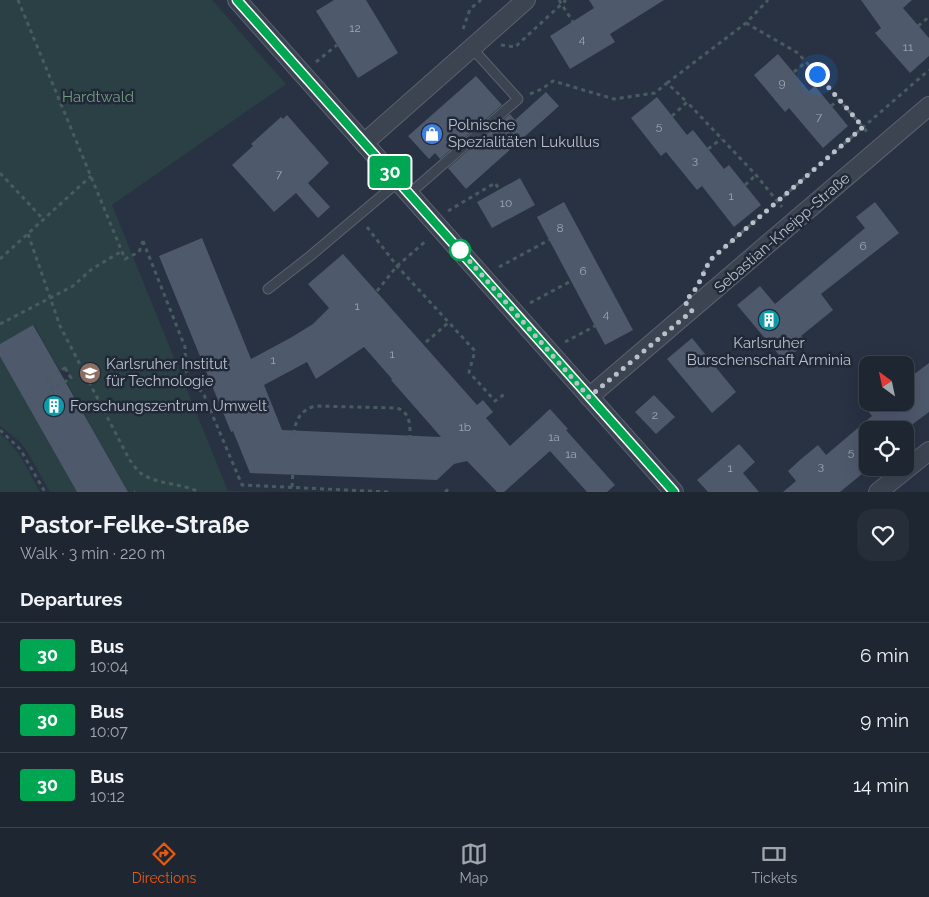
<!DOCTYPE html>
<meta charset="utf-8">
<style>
:root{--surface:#1e2632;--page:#262e3a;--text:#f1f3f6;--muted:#a1a5ac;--line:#3c434d;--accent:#ea580c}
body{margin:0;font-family:Raleway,sans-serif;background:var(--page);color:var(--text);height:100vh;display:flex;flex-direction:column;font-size:19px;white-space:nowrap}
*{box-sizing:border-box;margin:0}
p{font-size:16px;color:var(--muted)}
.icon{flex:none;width:28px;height:28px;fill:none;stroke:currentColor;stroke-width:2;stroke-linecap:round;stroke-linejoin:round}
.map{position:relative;height:492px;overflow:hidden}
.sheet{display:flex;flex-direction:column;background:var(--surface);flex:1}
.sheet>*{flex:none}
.badge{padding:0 10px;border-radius:4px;font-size:18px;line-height:32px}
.needle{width:32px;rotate:327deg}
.tools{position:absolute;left:859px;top:356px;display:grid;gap:10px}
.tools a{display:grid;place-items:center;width:55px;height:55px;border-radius:10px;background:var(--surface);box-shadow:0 5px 20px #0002,0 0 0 1px var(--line);font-size:25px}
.you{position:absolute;width:25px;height:25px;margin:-12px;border:4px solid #fff;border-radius:50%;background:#1a73e8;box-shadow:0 0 0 8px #1a73e833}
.map>.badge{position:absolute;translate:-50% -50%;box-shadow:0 0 0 2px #fff}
h2{padding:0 20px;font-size:19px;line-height:45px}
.round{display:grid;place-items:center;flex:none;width:52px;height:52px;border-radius:15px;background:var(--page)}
.overview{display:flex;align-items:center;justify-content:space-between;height:85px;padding:0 20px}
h1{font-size:24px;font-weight:700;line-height:38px}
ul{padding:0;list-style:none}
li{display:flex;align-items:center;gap:15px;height:65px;padding:0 20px;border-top:1px solid var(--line)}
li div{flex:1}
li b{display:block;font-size:19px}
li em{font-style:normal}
li .badge{min-width:55px;font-weight:700;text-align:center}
.dock{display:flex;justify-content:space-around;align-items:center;height:70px;border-top:1px solid var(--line);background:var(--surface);font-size:14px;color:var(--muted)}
.dock a{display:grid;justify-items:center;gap:2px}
.dock .active{color:var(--accent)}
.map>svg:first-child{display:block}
.green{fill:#2a4044}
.building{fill:#4e596c;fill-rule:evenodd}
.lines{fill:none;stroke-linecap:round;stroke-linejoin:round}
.service-casing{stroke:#5a6270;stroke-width:11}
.minor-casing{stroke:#5a6270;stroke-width:20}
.path{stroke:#485c60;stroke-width:3;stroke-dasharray:4 4;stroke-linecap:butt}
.service{stroke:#3c4452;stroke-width:9}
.minor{stroke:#3c4452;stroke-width:18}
.line-casing{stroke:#fff;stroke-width:11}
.line{stroke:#00a651;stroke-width:8}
.walk{stroke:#b9c0cc;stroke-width:5;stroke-dasharray:0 9}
.stop-dot{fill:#fff;stroke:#00a651;stroke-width:2.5}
.labels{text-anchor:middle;stroke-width:5;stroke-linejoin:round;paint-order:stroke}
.number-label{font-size:12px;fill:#9ea6b4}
.park-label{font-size:15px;fill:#719c7d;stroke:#212938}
.poi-label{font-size:15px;fill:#b9c0cc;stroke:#212938;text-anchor:start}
.street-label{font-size:15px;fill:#b9c0cc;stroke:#212938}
</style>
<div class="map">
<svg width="929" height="492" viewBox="0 0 929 492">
<rect width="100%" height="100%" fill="#283243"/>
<g class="green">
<polygon points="0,0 212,0 286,84 112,205 228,491 272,492 128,492 66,381 71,378 65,368 60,371 34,325 0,344"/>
<polygon points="0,356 77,492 50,492 27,451 19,441 0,426"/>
<path d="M0,434C19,448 29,472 40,492H0Z"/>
</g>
<g class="building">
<polygon points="334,0 366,0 398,53 358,78 316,11"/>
<polygon points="589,0 664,0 610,34 615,42 570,69 550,36 594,8"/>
<polygon points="861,0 912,0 903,8 929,38 929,56 910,73 875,33 881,28"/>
<polygon points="778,54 809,91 815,86 848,126 823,148 789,108 785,112 754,75"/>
<polygon points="476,76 502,105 440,159 435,153 429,159 408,136"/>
<polygon points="546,92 559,106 466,189 448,168 510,114 515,120"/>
<polygon points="657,97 687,135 693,130 724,169 729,165 761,205 734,227 702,186 697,190 666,152 661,156 631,118"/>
<polygon points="287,115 329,163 308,183 330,207 318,218 296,193 274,212 232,165 253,146 251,144 281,117 283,119"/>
<polygon points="520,178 535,205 492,228 477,202"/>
<polygon points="564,202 633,330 605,345 537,217"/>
<polygon points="875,202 899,233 821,294 833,310 801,336 807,342 784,361 737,305 760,286 775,304 865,228 856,217"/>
<path d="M202,238L251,359L292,337L313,324L329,308L308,284L343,254L477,405L483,400L493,412L486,418L510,446L550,409L568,429L566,430L615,485L607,492H587L550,451L504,492H497L467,461L454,464L437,480L250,473L233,431L231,432L159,256ZM364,347L392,379L391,380L441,437L282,430L264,385L307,362L316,379Z"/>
<polygon points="33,325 40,337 128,492 77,492 2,360 0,356 0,344"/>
<polygon points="692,338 736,392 712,413 667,359"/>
<polygon points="929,363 929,412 905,430 868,430 868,469 840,492 783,492 796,481 788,471 800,460 818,445 826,455 872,416 861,402 905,402 905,381"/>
<polygon points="654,395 675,417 656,434 635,412"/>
<polygon points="739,444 755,462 743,473 759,492 708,492 697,480"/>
</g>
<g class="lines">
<g class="service-casing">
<g id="service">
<polyline points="409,194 518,99 471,47"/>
<polyline points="268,289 309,257 398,182"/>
</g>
</g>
<g class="minor-casing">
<g id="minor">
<polyline points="237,0 674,492"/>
<polyline points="364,143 526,0"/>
<polyline points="589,397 929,106"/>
<polyline points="878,492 929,451"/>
</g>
</g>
<g class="path">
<polyline points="18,0 125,259 139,252 143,241"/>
<polyline points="559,0 573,22"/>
<polyline points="746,23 798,53 806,62"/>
<polyline points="918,26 929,17"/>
<polyline points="463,29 470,9 481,0"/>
<polyline points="501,45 515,47 566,0"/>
<polyline points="316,62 337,45"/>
<polyline points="794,72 806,62 869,134"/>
<polyline points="667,83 746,23 768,0"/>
<polyline points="530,94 542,89 553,81 614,99 655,93 667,83 687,102"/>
<polyline points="831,106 839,100"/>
<polyline points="672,116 687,102 756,175 782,207"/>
<polyline points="708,149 721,139"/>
<polyline points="0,173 43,219"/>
<polyline points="745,185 756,175"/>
<polyline points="448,211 495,183 499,189"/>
<polyline points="367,227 397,266 475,351 469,372 495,401 506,393"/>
<path d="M28,234L60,326L129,459C133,464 137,471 142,474C159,485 182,483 199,492"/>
<polyline points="143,241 185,347 186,371 189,377 204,395 242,485 388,492"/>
<polyline points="0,259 91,176"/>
<polyline points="499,267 549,240"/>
<polyline points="703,273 710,260 929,70"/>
<polyline points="377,291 397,266 427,240"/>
<polyline points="530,303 571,281"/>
<polyline points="0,324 73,286 92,269 122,251"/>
<polyline points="426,342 448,323"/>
<polyline points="565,342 595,326"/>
<polygon points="65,368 71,378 52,389 46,379"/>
<polyline points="0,430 20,449 45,492"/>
<path d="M294,434C295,420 301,410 315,406L397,408C411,413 410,426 410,439"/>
<polyline points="292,487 293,471"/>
<polyline points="134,492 135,492"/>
<polyline points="445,492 451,487"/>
</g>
<use href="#service" class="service"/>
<use href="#minor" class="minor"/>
</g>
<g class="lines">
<g class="line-casing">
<polyline id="line" points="237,0 674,492"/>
</g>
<use href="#line" class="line"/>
<polyline class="walk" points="460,250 459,249 589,397 692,311 685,302 697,287 710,260 863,127 817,74"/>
</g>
<defs>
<g id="shop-disc" transform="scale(1.125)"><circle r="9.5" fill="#3f7fe0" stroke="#212938"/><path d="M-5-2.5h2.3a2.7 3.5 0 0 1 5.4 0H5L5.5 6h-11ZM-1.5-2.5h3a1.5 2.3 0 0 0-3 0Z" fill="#fff"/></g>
<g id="building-disc" transform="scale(1.125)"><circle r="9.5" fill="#0f9aa8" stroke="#212938"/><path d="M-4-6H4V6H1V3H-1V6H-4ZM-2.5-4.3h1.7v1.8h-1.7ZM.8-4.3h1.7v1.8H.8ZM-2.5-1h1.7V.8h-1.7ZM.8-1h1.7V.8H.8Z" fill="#fff"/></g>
<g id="university-disc" transform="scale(1.125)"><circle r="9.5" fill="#8d6e63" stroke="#212938"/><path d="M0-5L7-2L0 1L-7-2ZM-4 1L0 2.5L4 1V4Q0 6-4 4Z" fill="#fff"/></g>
</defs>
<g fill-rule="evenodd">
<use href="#shop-disc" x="432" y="134"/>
<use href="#building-disc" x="769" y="320"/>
<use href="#university-disc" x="90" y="373"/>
<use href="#building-disc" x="54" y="406"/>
</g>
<circle class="stop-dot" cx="460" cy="250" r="10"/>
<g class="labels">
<g class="number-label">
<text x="355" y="32">12</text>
<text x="582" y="43">4</text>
<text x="908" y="51">11</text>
<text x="782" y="87">9</text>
<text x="819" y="121">7</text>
<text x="659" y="130">5</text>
<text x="695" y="164">3</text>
<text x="279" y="178">7</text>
<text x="731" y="200">1</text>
<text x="506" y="207">10</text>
<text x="560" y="232">8</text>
<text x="863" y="250">6</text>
<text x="583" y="275">6</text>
<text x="357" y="310">1</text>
<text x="606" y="318">4</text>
<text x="392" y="358">1</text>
<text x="273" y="364">1</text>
<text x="655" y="419">2</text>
<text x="465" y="431">1b</text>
<text x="554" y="441">1a</text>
<text x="851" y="456">5</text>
<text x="571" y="458">1a</text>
<text x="821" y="470">3</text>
<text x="730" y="472">1</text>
</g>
<g class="park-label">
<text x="98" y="102">Hardtwald</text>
</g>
<g class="poi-label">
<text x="448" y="130">Polnische<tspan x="448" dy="17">Spezialitäten Lukullus</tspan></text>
<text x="769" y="348" text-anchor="middle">Karlsruher<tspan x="769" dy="17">Burschenschaft Arminia</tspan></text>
<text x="106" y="369">Karlsruher Institut<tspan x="106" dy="17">für Technologie</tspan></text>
<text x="70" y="411">Forschungszentrum Umwelt</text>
</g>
<g class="street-label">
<text transform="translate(782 233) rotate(-41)" y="5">Sebastian-Kneipp-Straße</text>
</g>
</g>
</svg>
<div class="tools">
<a><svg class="needle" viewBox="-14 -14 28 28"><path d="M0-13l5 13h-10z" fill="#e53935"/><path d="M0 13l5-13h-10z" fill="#a1a5ac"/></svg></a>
<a><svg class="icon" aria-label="locate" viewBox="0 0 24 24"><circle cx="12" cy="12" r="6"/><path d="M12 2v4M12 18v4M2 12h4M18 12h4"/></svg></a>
</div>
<div class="you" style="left:817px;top:74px"></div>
<b class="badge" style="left:390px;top:172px;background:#00a651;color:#fff">30</b>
</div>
<section class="sheet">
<div class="overview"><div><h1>Pastor-Felke-Straße</h1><p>Walk · 3 min · 220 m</p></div><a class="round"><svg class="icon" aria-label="heart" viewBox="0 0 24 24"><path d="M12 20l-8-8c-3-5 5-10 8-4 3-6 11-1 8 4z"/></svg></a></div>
<h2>Departures</h2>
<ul>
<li><span class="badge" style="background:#00a651;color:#fff">30</span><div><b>Bus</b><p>10:04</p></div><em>6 min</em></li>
<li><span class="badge" style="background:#00a651;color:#fff">30</span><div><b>Bus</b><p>10:07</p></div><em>9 min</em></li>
<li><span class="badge" style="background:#00a651;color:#fff">30</span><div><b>Bus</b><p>10:12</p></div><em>14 min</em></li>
</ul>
</section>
<nav class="dock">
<a class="active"><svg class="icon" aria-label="directions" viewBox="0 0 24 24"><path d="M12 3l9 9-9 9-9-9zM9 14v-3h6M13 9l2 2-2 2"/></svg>Directions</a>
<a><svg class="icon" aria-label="map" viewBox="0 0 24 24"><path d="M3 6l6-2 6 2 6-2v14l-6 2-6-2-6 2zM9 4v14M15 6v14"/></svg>Map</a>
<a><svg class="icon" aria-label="tickets" viewBox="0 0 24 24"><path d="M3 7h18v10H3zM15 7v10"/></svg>Tickets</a>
</nav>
